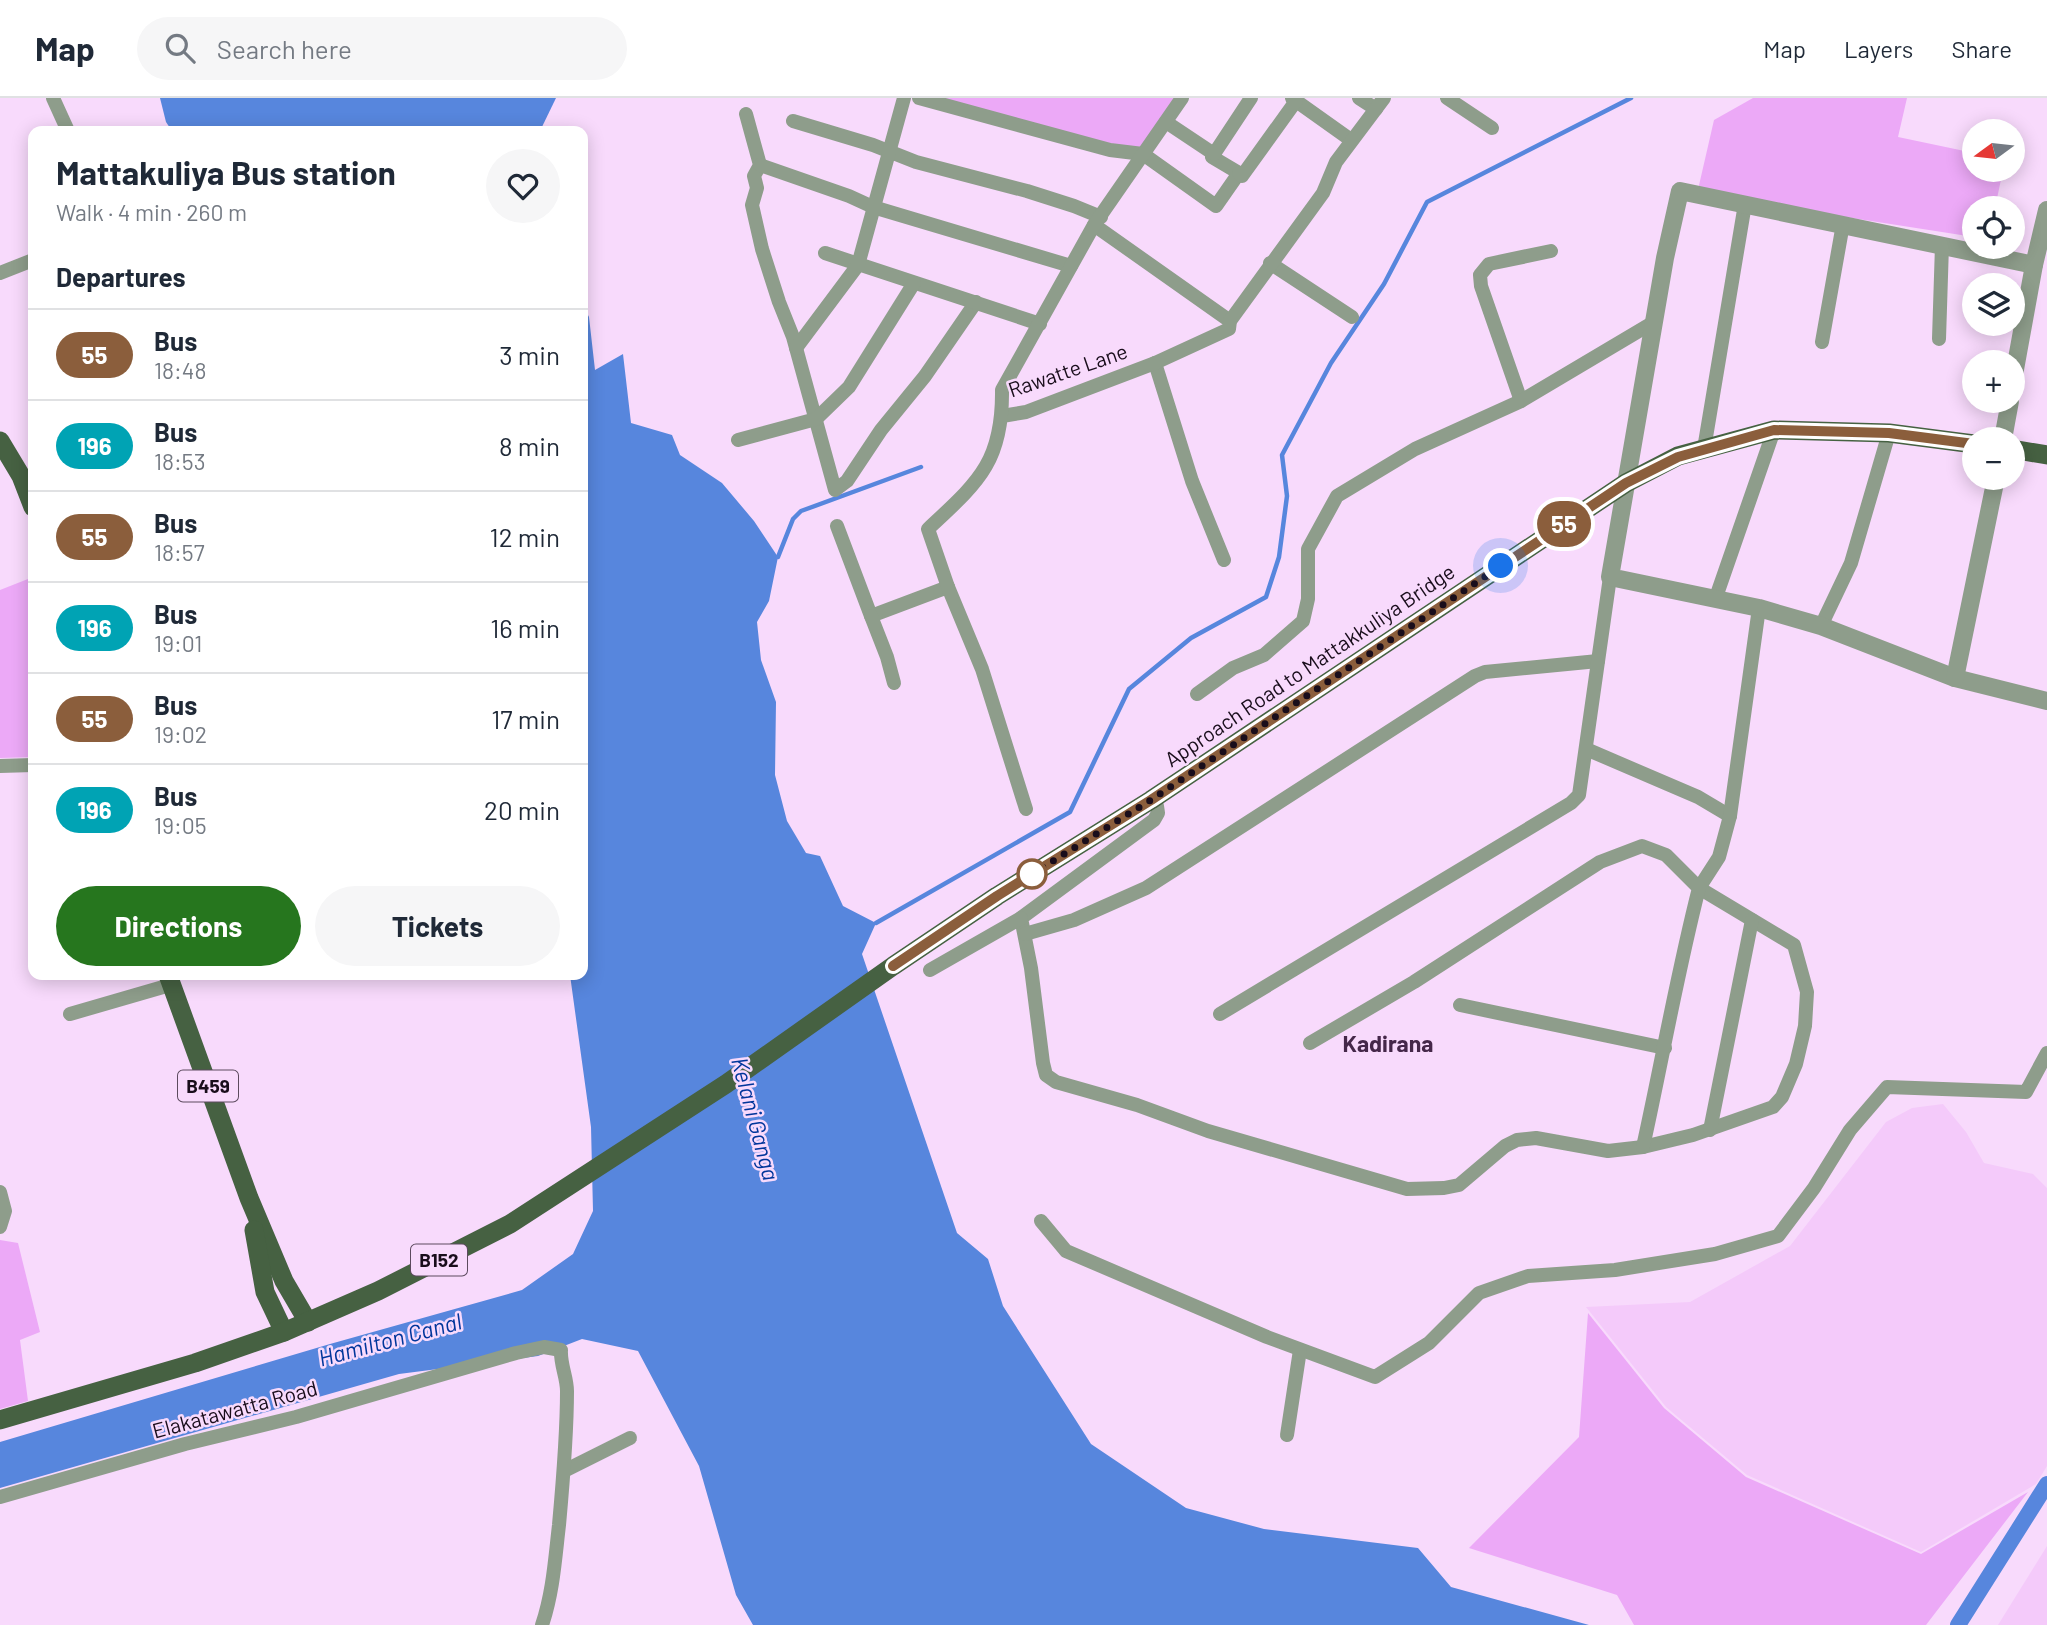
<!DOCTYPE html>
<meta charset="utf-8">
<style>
:root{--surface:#fff;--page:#f6f6f7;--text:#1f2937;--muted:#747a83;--line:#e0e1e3;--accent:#26761e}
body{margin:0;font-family:Barlow,sans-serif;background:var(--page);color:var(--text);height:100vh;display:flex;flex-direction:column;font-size:26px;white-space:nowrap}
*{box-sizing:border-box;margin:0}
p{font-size:23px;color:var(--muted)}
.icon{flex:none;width:38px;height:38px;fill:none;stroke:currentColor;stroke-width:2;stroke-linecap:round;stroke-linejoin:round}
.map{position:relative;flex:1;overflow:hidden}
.drawer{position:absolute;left:28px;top:28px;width:560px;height:854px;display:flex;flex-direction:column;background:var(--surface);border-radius:14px;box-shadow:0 4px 18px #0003}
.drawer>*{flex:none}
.badge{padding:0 14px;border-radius:23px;font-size:24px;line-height:46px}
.needle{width:46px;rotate:255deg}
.buttons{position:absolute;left:1962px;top:21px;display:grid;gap:14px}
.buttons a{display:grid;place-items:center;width:63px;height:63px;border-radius:50%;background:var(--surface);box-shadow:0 4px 18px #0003;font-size:35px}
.you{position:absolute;width:35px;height:35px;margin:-18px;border:5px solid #fff;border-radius:50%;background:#1a73e8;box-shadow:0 0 0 10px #1a73e833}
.map>.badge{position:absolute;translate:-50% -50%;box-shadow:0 0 0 4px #fff}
h2{padding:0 28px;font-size:26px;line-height:63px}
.round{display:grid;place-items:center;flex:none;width:74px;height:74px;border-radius:37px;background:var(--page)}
.head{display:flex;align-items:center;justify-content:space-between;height:119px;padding:0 28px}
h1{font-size:33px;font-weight:700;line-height:52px}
.cta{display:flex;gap:14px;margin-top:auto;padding:14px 28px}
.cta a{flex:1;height:80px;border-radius:42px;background:var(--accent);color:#fff;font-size:28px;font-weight:700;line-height:80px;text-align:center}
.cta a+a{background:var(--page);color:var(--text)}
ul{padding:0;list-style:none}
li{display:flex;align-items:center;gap:21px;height:91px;padding:0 28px;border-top:2px solid var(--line)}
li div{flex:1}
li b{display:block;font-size:26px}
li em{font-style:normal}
li .badge{min-width:77px;font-weight:700;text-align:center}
header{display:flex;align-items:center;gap:42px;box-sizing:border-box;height:98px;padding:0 35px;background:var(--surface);border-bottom:2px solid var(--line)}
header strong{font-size:33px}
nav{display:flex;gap:38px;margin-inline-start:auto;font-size:24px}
.search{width:490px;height:63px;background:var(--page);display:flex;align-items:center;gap:18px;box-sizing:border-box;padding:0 24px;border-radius:38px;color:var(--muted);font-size:26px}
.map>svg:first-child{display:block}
.built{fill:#f4cafa}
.green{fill:#eca9f7}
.water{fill:#5786dd}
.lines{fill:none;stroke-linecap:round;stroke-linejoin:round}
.stream{stroke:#5786dd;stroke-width:4.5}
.canal{stroke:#5786dd;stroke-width:16}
.minor{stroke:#8e9d8b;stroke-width:14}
.tertiary{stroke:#8e9d8b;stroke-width:18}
.primary{stroke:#466142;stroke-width:19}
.line-casing{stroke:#fff;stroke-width:16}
.line{stroke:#8b5e3c;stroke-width:10}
.walk{stroke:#190d1b;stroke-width:7;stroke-dasharray:0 12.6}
.stop-dot{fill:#fff;stroke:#8b5e3c;stroke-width:3.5}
.labels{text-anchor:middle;stroke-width:5;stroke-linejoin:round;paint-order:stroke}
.shield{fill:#f8dafc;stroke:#5c4a5e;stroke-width:2}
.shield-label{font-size:19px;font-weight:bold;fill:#190d1b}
.street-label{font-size:21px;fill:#190d1b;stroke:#f8dafc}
.neighbourhood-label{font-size:23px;font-weight:bold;fill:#452749;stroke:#f8dafc}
.water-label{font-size:23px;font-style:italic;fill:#00369b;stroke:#f8dafc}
</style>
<header>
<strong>Map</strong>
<div class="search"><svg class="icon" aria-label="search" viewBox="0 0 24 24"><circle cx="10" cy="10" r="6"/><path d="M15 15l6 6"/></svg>Search here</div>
<nav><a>Map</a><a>Layers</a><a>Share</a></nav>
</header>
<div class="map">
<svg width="2047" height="1527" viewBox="0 0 2047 1527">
<rect width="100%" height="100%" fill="#f8dafc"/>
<g class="built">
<polygon points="1943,1006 1966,1034 1984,1065 2033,1076 2047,1090 2047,1368 2036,1386 1921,1454 1747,1377 1666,1309 1586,1209 1690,1204 1790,1148 1886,1024 1912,1010"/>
<polygon points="2047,1448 2047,1527 1998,1527"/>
</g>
<g class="green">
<polygon points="937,0 1174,0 1137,57"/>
<polygon points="1753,0 1907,0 1898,39 1974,55 1974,72 2003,72 1995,110 1974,110 1974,139 1697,96 1714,22"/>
<polygon points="33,479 33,659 0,660 0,492"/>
<polygon points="0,1142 18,1145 40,1234 20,1242 28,1303 0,1311"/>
<polygon points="1588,1215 1664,1310 1746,1379 1921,1456 2028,1394 1926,1527 1634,1527 1617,1497 1469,1450 1579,1339"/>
</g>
<g class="water">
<polygon points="160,0 556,0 540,33 172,33 166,24"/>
<polygon points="583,207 589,219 595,272 623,256 631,325 672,337 680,357 722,385 754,423 778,459 769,503 757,524 761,562 776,604 775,677 787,723 806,755 820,758 843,808 876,825 862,856 957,1135 988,1161 1003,1208 1091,1346 1186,1410 1264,1431 1418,1450 1451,1489 1589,1527 753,1527 736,1497 699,1368 638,1253 582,1241 538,1258 399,1276 0,1390 0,1344 330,1246 522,1192 573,1156 593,1113 591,1029 570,877 583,877"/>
</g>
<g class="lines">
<g class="stream">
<polyline points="778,459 793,421 801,413 921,369"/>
<polyline points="876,825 1070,714 1129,591 1191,540 1266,499 1279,459 1287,398 1282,357 1331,265 1384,186 1427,104 1631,0"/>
</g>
<polyline class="canal" points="1958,1527 2047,1386"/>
<g class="minor">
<polyline points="53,0 68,33"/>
<polyline points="919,0 1110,52 1143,56 1216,108 1239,75 1212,59 1214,56 1166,24"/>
<polyline points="1292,0 1351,42"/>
<polyline points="1359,0 1376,11"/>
<polyline points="1447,0 1492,30"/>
<polyline points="746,16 760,67 754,78 757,90 752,107 762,151 779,204 793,239 835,392 847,383 881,332 925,278 976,204"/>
<polyline points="793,23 873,47 916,64 1027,93 1074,108 1101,119"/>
<polyline points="1214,56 1251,0"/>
<polyline points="760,67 849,98 873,109 1071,168"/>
<polyline points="1239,75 1242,78 1296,3"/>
<polyline points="1094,127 1230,223"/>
<polyline points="825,155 1040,226"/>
<polyline points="1270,165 1352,219"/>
<polyline points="0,175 33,162"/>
<polyline points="1939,241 1942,147"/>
<polyline points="1822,244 1843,126"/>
<polyline points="796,250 858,167 904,0"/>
<polyline points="1155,265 1192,383 1224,462"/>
<polyline points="1521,303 1481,188 1480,177 1489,166 1551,153"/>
<polyline points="1002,318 1026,314 1155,265 1229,231 1230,223 1323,95 1336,64 1384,0"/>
<polyline points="738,342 816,321 849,289 914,185"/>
<polyline points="1704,351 1745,106"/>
<polyline points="837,428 871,518 948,489"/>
<polyline points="1715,502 1774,332"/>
<polyline points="871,518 887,559 894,585"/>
<polyline points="1821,528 1851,465 1889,335"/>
<polyline points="1197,596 1233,570 1264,557 1303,523 1308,501 1308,451 1337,398 1415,351 1521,303 1654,224"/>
<polyline points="1586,651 1698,699 1730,718"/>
<polyline points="0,668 33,667"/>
<polyline points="1151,702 1157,708 1158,715 1154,722 1021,820 1031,870 1043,965 1046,977 1056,984 1137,1007 1208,1033 1407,1091 1444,1090 1459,1087 1505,1048 1517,1042 1536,1040 1608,1053 1643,1049 1693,1037 1773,1009 1782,999 1796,966 1805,928 1807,894 1794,847 1699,790 1719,759 1730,718 1759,510"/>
<path d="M1026,711L982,571L948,489L928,431C977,385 1003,365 1002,292L1094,127L1182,0"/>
<polyline points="1025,836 1074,822 1146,790 1475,578 1485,574 1598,563"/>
<polyline points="930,872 1021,820"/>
<polyline points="1460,907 1665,950"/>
<polyline points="70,916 170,887"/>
<polyline points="1220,916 1571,705 1579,697 1610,479"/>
<path d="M1310,945L1414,884L1600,764L1642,748L1666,757L1699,790C1677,876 1662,963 1643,1049"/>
<polyline points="1710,1032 1752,822"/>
<polyline points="0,1094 5,1113 0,1129"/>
<polyline points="1041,1123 1066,1153 1267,1239 1375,1279 1429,1245 1479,1195 1528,1178 1615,1172 1715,1156 1778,1138 1814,1090 1850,1032 1887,989 2026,994 2047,955"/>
<polyline points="1287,1337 1300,1252"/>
<polyline points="564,1373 630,1340"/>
<path d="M0,1399L185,1346L296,1319L516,1255L544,1249L561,1252C560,1266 567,1279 567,1293C567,1338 563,1383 559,1427C555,1461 553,1495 542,1527"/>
</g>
<g class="tertiary">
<polyline points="2034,167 1680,93 1665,160 1610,479 1759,510 1821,528 1955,580 2047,603"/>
<polyline points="2012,288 2034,167 2047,112"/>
<polyline points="2003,341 2010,303"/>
<polyline points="1955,580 1996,380"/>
</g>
<g class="primary">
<polyline points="0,343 21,378 33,409"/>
<polyline points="2012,351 2047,357"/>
<polyline points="168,877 249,1100 284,1183 308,1224"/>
<polyline points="254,1132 265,1194 284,1234"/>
<polyline points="0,1322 195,1265 284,1234 378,1193 510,1126 726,986 893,868 997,798 1151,702 1626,385 1678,358 1774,332 1889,335 1974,346"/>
</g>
</g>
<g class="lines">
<g class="line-casing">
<polyline id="line" points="893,868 997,798 1151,702 1626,385 1678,359 1774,332 1889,335 1974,346"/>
</g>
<use href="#line" class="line"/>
<polyline class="walk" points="1032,776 1151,702 1501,468"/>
</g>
<circle class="stop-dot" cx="1032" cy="776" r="14"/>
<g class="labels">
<g class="shield">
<rect x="178" y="972.5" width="60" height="31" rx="5"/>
<rect x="411" y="1146.5" width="56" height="31" rx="5"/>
</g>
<g class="shield-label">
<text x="208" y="995">B459</text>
<text x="439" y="1169">B152</text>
</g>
<g class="street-label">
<text transform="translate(1068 273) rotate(-19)" y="7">Rawatte Lane</text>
<text transform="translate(1310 568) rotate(-34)" y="7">Approach Road to Mattakkuliya Bridge</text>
<text transform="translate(235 1312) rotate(-15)" y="7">Elakatawatta Road</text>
</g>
<g class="neighbourhood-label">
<text x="1388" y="954">Kadirana</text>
</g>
<g class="water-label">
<text transform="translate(755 1021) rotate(75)" y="8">Kelani Ganga</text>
<text transform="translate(390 1242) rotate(-15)" y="8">Hamilton Canal</text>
</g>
</g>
</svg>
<div class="buttons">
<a><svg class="needle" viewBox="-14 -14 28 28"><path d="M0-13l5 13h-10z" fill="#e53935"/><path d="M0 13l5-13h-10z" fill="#747a83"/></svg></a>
<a><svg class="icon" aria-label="locate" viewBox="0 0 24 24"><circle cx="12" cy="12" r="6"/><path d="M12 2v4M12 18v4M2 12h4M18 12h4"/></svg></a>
<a><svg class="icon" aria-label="layers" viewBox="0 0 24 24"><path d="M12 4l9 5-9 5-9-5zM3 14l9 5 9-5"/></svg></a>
<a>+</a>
<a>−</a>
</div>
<div class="you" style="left:1501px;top:468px"></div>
<b class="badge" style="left:1564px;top:426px;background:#8b5e3c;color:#fff">55</b>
<section class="drawer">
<div class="head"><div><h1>Mattakuliya Bus station</h1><p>Walk · 4 min · 260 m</p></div><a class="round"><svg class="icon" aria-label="heart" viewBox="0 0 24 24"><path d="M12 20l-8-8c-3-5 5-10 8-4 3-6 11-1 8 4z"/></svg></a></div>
<h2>Departures</h2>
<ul>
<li><span class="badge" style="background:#8b5e3c;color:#fff">55</span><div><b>Bus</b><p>18:48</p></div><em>3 min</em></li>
<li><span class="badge" style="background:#00a3b4;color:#fff">196</span><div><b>Bus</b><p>18:53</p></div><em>8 min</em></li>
<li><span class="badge" style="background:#8b5e3c;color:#fff">55</span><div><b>Bus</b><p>18:57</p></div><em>12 min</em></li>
<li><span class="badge" style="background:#00a3b4;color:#fff">196</span><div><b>Bus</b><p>19:01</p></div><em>16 min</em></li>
<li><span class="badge" style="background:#8b5e3c;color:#fff">55</span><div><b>Bus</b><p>19:02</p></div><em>17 min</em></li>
<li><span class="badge" style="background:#00a3b4;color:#fff">196</span><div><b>Bus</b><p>19:05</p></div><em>20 min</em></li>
</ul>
<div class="cta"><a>Directions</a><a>Tickets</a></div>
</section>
</div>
